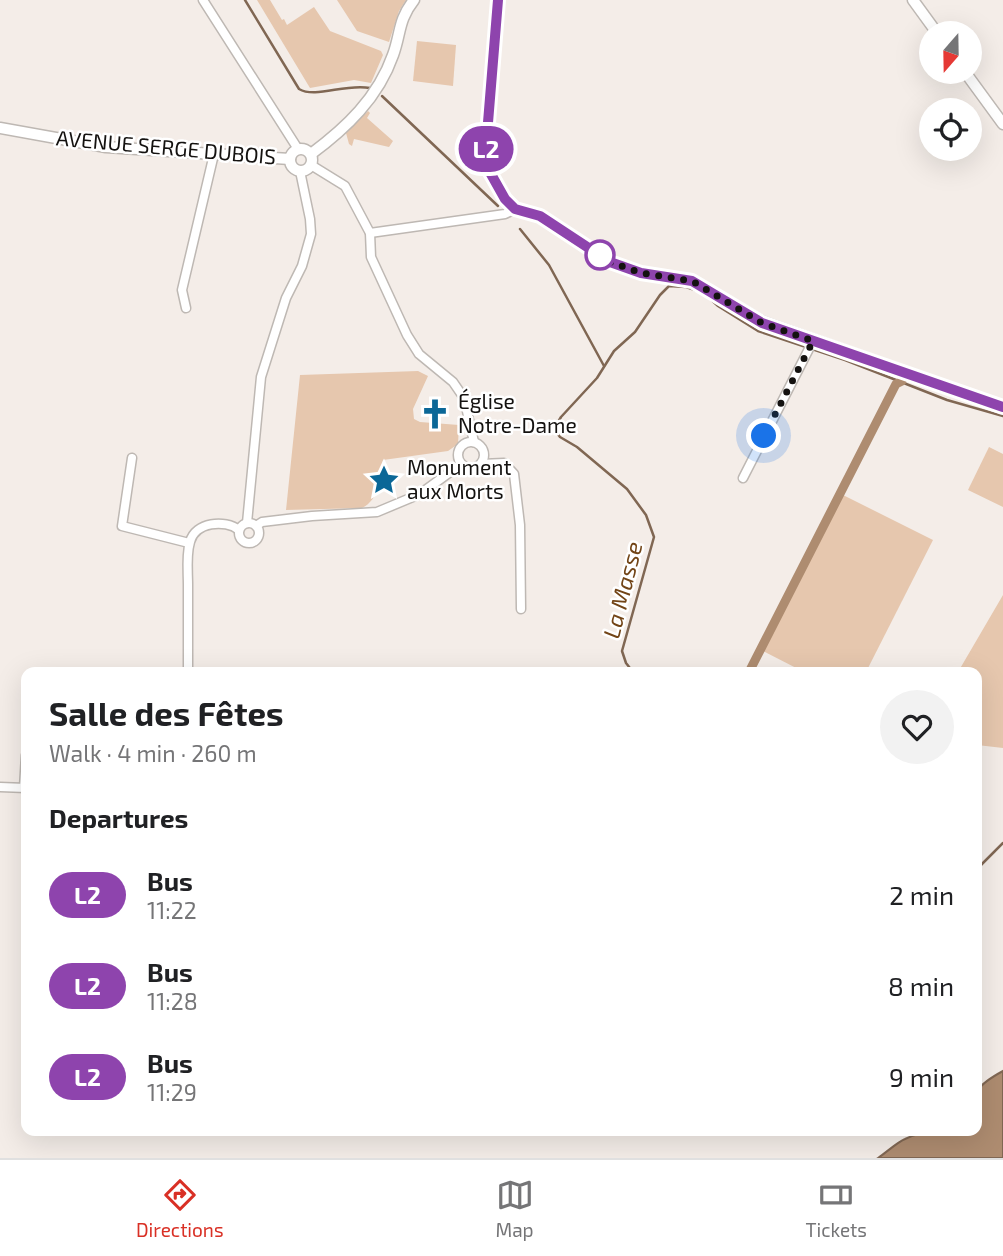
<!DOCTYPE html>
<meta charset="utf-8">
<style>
:root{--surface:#fff;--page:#f2f2f2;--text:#202124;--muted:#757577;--line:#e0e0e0;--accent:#d93025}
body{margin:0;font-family:"Exo 2",sans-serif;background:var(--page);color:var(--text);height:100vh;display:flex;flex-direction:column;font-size:26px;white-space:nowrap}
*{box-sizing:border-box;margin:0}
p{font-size:23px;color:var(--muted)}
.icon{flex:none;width:38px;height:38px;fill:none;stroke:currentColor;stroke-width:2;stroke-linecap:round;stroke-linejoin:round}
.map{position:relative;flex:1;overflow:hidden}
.side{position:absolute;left:21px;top:667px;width:961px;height:469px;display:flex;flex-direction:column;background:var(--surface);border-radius:14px;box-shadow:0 7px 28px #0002}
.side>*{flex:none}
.badge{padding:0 14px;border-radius:23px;font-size:24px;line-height:46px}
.needle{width:46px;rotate:200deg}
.fabs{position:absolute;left:919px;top:21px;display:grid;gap:14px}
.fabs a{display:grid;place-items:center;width:63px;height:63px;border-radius:50%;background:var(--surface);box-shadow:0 7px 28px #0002;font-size:35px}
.you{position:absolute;width:35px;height:35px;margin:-18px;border:5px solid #fff;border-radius:50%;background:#1a73e8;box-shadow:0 0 0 10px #1a73e833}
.map>.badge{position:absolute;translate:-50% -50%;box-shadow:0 0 0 4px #fff}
h2{padding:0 28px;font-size:26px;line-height:63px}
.round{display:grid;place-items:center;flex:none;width:74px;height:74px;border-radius:37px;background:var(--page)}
.head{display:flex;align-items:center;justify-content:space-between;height:119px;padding:0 28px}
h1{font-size:33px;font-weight:700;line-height:52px}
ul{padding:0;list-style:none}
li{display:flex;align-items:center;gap:21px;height:91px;padding:0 28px}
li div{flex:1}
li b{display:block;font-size:26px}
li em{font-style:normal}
li .badge{min-width:77px;font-weight:700;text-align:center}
.dock{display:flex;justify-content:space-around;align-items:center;height:98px;border-top:2px solid var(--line);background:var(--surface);font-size:19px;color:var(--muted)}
.dock a{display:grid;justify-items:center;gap:4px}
.dock .on{color:var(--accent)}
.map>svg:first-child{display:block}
.green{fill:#e6c7ae}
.water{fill:#ae8c70;stroke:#806753;stroke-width:2}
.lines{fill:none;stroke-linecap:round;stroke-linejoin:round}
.stream{stroke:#806753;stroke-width:2.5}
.canal{stroke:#ae8c70;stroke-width:9}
.minor-casing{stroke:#beb8b3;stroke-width:11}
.tertiary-casing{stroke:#beb8b3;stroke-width:13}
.minor{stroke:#fff;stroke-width:8}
.tertiary{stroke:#fff;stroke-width:10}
.line-casing{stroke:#fff;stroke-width:16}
.line{stroke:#8e44ad;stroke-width:10}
.walk{stroke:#141210;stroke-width:7;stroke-dasharray:0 12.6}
.stop-dot{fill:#fff;stroke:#8e44ad;stroke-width:3.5}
.labels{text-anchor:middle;stroke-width:5;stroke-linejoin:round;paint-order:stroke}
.street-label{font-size:21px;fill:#141210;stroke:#fff}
.poi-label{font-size:21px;fill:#141210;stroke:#fff;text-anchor:start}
.water-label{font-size:23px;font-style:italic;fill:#724416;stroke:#fff}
</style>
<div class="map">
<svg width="1003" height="1158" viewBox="0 0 1003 1158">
<rect width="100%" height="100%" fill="#f4ede8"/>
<g class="green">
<polygon points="257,0 270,0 282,20 284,19 287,25 314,7 330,31 381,51 383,55 371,83 354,80 310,88"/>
<polygon points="337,0 406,0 399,11 389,42 357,31"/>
<polygon points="417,41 456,45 453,86 413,81"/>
<polygon points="368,111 370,113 367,118 393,141 389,147 354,139 352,146 349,144 346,133"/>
<path d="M418,371L428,376L413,409L414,419L420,422L459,425L458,444L448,451L383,460C379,479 380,499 362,508L286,510L300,375Z"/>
<polygon points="989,447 1003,454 1003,507 968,490"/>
<polygon points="841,494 933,540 866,672 804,672 761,650"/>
<polygon points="1003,595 1003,748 977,745 976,672 958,672"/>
</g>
<path class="water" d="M1003,1071V1158H878C887,1152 896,1143 905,1139C928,1128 952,1130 976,1130C976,1094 968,1090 1003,1071Z"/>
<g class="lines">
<g class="stream">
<path d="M245,0L299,89C316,99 345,83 370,88"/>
<polyline points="382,96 498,206"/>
<polyline points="520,229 549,265 604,366"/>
<polyline points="633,672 626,663 622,651 654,537 646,515 627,489 577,447 560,437 554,429 561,417 597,378 614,351 635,332 660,295 669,286 686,287 704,293 718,306 758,331 845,360 947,400 1003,416"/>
<polyline points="976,870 1003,843"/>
</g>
<polyline class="canal" points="749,672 896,384 902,381"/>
<g class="minor-casing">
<g id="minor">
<polyline points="203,0 298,149"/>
<polyline points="311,165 345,186 370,233 371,257 407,335 419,354 453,382 464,398 474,442"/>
<polyline points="370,233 505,214 515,209"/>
<polyline points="186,308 182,290 214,154"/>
<circle cx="471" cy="455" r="13"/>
<polyline points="132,458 122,526 189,543"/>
<polyline points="481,464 504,463 514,474 520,525 521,609"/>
<polyline points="743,478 813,341"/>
<polyline points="247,523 261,377 286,298 302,266 311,234 310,219 300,171"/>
<circle cx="249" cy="533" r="10"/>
<polyline points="256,526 262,522 312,516 377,512 420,494 461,464"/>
<path d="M188,672C188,643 188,614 188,585C188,572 186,555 190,542C195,522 225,519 239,530"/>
<polyline points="0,787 26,788"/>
<polyline points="24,788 26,755"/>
</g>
</g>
<g class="tertiary-casing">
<g id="tertiary">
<polyline points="498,0 486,147 487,167 505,199 515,209 540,216 610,262 641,273 692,281 763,322 1003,407"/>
<polyline points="913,0 937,33"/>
<polyline points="965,72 1003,124"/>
<polyline points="0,128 106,147 290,159"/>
<circle cx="301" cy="160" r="11"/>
<path d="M311,154C346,128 378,98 393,55C401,33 398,20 414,0"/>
</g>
</g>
<use href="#minor" class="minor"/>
<use href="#tertiary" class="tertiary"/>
</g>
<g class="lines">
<g class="line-casing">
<polyline id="line" points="498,0 486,147 487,167 505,199 515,209 540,216 610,262 641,273 692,281 762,323 1003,407"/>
</g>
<use href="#line" class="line"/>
<polyline class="walk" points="600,255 610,262 641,273 692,281 762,323 813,341 764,436"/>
</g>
<defs>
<g id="church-bare" transform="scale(2.415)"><path d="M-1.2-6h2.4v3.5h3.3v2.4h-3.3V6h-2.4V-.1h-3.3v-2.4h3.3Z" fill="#0b6797" stroke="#fff" stroke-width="2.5" paint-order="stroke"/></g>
<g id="sight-bare" transform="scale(2.415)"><path d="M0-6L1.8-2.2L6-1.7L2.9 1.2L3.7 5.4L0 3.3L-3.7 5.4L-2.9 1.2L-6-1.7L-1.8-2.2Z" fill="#0b6797" stroke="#fff" stroke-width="2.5" paint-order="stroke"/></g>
</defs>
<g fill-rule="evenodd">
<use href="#church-bare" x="435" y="414"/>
<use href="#sight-bare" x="384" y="480"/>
</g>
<circle class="stop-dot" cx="600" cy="255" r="14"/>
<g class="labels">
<g class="street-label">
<text transform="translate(166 148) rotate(5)" y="7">AVENUE SERGE DUBOIS</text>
</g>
<g class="poi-label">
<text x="458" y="409">Église<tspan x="458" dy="24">Notre-Dame</tspan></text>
<text x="407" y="475">Monument<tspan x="407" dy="24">aux Morts</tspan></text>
</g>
<g class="water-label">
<text transform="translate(623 590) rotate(-76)" y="8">La Masse</text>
</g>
</g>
</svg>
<div class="fabs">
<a><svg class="needle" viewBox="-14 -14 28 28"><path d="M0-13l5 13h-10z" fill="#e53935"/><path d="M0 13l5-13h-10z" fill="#757577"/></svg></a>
<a><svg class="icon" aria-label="locate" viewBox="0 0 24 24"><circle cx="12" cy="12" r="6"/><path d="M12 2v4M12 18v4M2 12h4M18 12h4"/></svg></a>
</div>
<div class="you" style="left:764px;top:436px"></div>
<b class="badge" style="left:486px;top:149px;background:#8e44ad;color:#fff">L2</b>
<section class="side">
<div class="head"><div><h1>Salle des Fêtes</h1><p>Walk · 4 min · 260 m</p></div><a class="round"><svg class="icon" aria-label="heart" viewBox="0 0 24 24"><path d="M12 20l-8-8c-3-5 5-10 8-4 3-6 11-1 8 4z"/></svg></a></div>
<h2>Departures</h2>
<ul>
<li><span class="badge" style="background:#8e44ad;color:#fff">L2</span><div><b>Bus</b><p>11:22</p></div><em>2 min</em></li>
<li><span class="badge" style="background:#8e44ad;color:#fff">L2</span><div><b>Bus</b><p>11:28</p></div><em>8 min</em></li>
<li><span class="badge" style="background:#8e44ad;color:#fff">L2</span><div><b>Bus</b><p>11:29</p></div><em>9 min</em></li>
</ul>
</section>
</div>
<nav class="dock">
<a class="on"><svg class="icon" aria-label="directions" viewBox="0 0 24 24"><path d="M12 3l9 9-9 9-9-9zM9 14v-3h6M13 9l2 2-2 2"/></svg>Directions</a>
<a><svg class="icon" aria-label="map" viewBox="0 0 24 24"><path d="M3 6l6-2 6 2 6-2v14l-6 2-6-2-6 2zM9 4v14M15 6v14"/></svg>Map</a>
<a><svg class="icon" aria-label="tickets" viewBox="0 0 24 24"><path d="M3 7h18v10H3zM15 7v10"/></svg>Tickets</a>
</nav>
